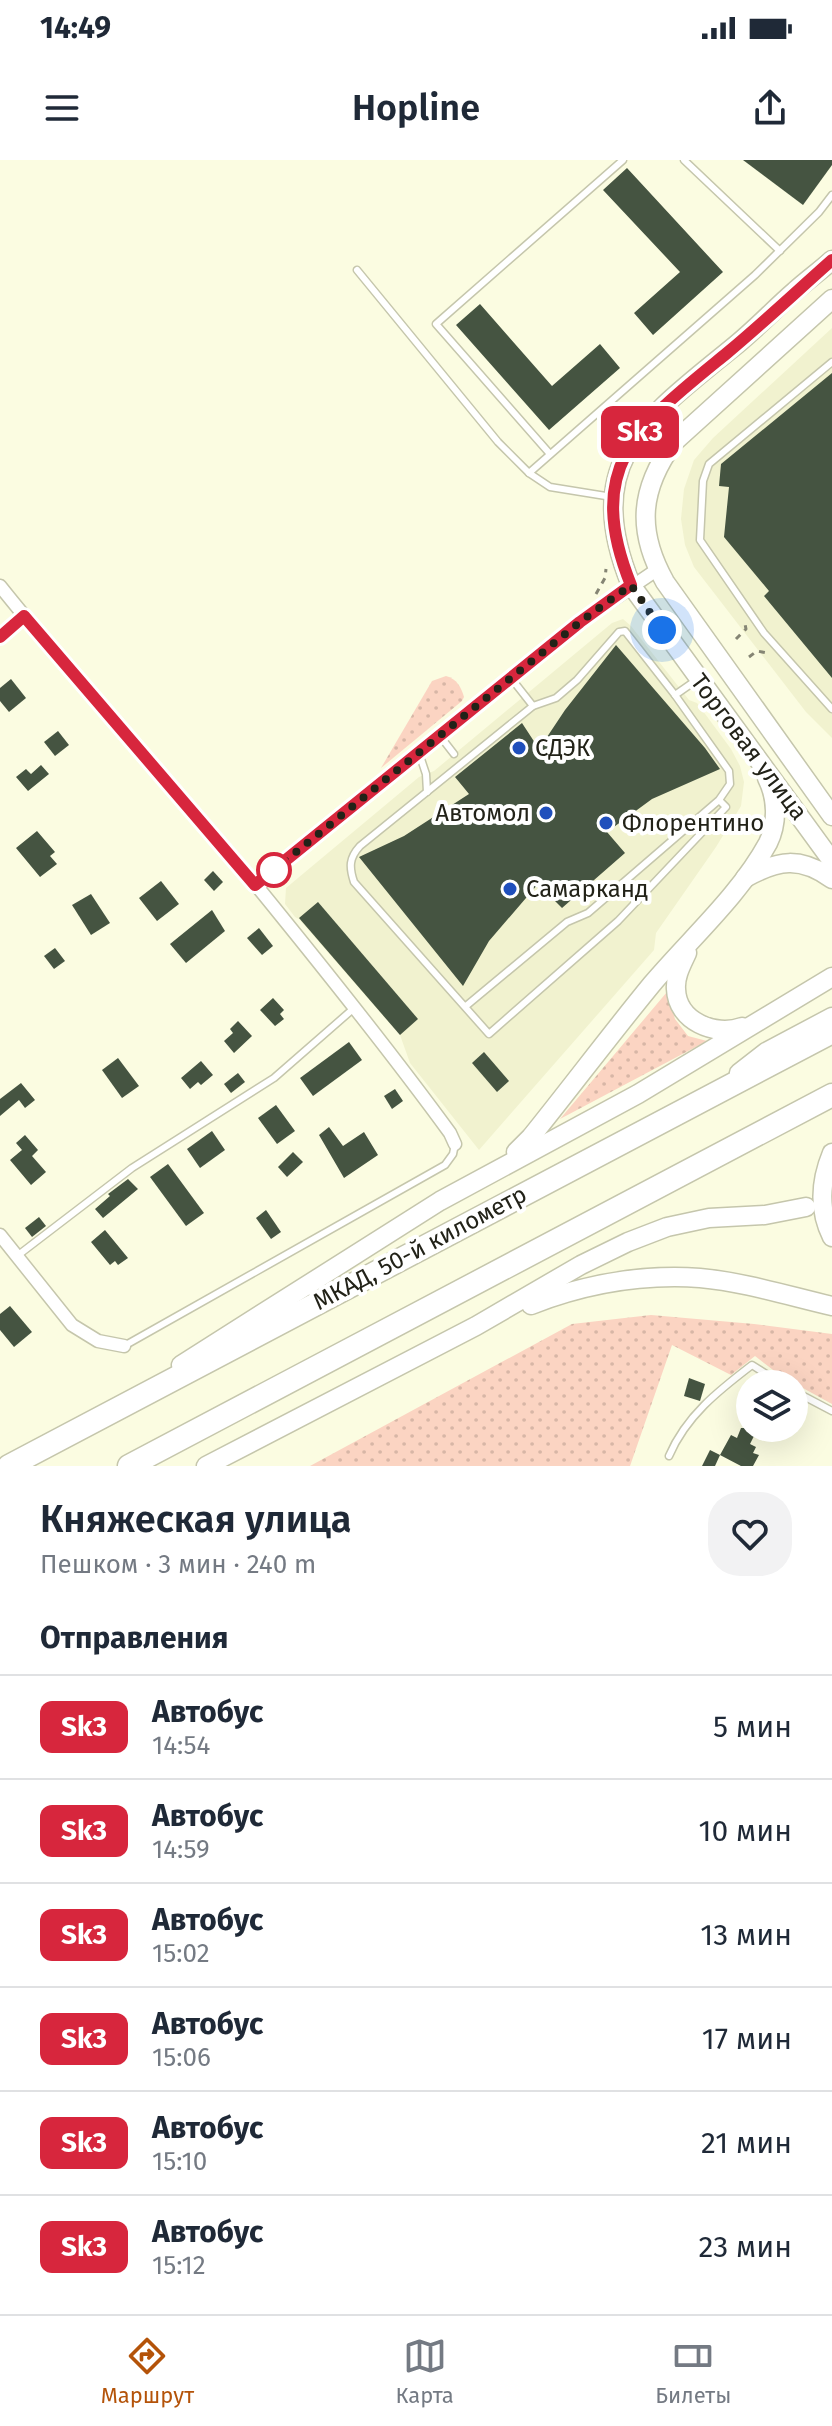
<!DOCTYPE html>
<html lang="ru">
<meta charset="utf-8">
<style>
:root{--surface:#fff;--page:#f2f2f3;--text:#1f2937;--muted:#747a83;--line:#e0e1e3;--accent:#b45309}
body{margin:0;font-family:"Fira Sans",sans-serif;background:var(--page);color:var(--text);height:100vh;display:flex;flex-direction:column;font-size:30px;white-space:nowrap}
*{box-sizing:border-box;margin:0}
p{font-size:26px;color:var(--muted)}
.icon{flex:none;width:44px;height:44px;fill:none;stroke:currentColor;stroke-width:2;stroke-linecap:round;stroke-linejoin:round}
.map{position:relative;height:1306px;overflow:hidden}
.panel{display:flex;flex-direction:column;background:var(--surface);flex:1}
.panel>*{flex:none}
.badge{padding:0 16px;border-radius:12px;font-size:28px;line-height:52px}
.fabs{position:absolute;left:736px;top:1210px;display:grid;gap:16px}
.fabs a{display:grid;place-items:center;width:72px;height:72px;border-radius:50%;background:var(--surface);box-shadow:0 8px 32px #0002;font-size:40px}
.you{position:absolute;width:40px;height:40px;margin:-20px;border:6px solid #fff;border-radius:50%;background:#1a73e8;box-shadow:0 0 0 12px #1a73e833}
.map>.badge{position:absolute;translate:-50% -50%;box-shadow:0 0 0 4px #fff}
h2{padding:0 40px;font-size:30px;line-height:72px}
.round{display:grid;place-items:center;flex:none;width:84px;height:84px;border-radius:32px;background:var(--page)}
.overview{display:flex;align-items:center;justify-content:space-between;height:136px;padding:0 40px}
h1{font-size:38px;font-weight:600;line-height:60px}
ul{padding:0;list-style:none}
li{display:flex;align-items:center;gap:24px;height:104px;padding:0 40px;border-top:2px solid var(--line)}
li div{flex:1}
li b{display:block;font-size:30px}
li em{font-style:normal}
li .badge{min-width:88px;font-weight:700;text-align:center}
.status{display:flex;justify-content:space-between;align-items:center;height:56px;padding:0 40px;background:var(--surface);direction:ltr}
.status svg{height:22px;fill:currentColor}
header{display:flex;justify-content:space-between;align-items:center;height:104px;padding:0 40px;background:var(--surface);font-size:36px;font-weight:600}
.dock{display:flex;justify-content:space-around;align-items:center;height:112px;border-top:2px solid var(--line);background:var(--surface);font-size:22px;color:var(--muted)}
.dock a{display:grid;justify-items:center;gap:4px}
.dock .on{color:var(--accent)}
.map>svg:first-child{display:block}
.built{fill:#f1f2cf}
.grass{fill:url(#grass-dots)}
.building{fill:#455441}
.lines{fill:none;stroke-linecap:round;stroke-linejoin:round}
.lane-casing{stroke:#c5c6ac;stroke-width:9}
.street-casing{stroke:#c5c6ac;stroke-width:15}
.secondary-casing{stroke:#c5c6ac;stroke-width:21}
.highway-casing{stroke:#c5c6ac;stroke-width:25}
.path{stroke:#858574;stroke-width:3;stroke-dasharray:6 6;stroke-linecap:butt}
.lane{stroke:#fff;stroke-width:6}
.street{stroke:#fff;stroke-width:12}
.secondary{stroke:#fff;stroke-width:18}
.highway{stroke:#fff;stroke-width:22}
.line-casing{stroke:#fff;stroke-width:18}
.line{stroke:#d7263d;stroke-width:12}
.walk{stroke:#222218;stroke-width:8;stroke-dasharray:0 14.4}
.poi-dot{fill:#1f4fbc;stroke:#fff;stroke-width:3}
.stop-dot{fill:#fff;stroke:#d7263d;stroke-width:4}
.labels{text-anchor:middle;stroke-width:8;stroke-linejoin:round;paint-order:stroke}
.street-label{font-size:24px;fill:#222218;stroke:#fff}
.poi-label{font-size:24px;fill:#222218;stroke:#fff;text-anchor:start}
</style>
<div class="status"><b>14:49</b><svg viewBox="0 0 49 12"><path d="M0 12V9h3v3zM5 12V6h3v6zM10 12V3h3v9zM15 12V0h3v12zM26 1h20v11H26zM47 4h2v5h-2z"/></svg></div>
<header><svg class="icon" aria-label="menu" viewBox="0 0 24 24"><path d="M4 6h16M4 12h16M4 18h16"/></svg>Hopline<svg class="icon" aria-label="share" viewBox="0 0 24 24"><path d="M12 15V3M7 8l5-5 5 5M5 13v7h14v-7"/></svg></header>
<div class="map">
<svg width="832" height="1306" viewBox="0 0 832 1306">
<defs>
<pattern id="grass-dots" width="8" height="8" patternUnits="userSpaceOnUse" patternTransform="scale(2)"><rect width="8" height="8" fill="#fbd4c2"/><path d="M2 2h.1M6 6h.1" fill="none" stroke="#d7b6a6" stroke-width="1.8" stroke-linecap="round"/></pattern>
</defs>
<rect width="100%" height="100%" fill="#fbfce1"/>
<g class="built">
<polygon points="832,168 832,578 806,552 694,407 685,385 681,359 684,329 694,300 713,278"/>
<polygon points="623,459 631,466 689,540 697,543 731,589 740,606 744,622 741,646 716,687 656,773 654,790 479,990 410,903 400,875 299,759 295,757 285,744 286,728 419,617 434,611 612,463"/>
</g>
<g class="grass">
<path d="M446,516C457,519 461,527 464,537L462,541L381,608L432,521Z"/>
<polygon points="667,832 675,859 688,876 707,881 560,959"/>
<polygon points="651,1155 754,1164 832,1174 832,1244 781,1216 755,1196 731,1215 672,1185 630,1306 310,1306 572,1164"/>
</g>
<g class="building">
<polygon points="743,0 832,0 832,5 803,45"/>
<polygon points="627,8 723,112 653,175 634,153 680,112 603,30"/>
<polygon points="480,144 552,226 600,184 620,208 549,270 456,165"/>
<polygon points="832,213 832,518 764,436 769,431 724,377 729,327 719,326 721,304"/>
<polygon points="616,485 705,588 720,609 652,639 607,672 625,693 562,748 538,724 489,781 463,826 359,697 404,676 469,634 455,617 522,563 539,589 565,550"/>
<polygon points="11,519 26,538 9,552 0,541 0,528"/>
<polygon points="58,571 69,585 55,596 44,582"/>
<polygon points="41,605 49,614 28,631 16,617 26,609 31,614"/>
<polygon points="37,671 55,692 50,696 57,704 40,717 16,688"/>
<polygon points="213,711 223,722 214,731 204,720"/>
<polygon points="161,721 179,744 157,761 139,738"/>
<polygon points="91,734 110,763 91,775 72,745"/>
<polygon points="318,742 418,859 400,875 299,758"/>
<polygon points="212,750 225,771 186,803 170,784"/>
<polygon points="259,768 273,786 262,795 247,778"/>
<polygon points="55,788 65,801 54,809 44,796"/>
<polygon points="273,838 284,850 280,854 284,859 275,866 260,850"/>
<polygon points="238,861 252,876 234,893 224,881 233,873 230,869"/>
<polygon points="349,882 362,900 313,936 300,918"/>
<polygon points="484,892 509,921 497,932 472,903"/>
<polygon points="118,898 139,926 122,938 102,910"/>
<polygon points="201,901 213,915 201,925 198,922 190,929 181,918"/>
<polygon points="238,913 245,922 231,933 224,924"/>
<polygon points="21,923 35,940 25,948 19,940 0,956 0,939"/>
<polygon points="395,929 403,941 392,949 384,936"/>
<polygon points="276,945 295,971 277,984 258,958"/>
<polygon points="329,967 343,986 364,972 378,995 344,1018 319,975"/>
<polygon points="212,971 225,990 200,1008 187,989"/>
<polygon points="25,975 38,990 32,996 46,1012 31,1025 10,1000 22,990 16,983"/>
<polygon points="293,992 303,1002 287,1017 278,1007"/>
<polygon points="168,1004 204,1053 186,1066 150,1017"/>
<polygon points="128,1019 138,1029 103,1058 95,1049 110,1036 108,1034"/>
<polygon points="266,1050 281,1072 271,1079 256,1058"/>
<polygon points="39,1057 46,1066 32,1077 25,1068"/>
<polygon points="105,1070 128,1098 118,1105 115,1101 110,1105 91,1082"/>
<polygon points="10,1146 32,1172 14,1187 0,1170 0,1154"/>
<polygon points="689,1218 705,1224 700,1241 684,1236"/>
<polygon points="741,1268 758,1268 750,1284 756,1287 753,1293 759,1295 753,1306 741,1306 720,1295 731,1275 737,1278"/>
<polygon points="710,1290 720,1295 715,1306 702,1306"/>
</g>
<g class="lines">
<g class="lane-casing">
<g id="lane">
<polyline points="684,0 780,91"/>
<polyline points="357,110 498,282 529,313 550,327 612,337"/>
<polyline points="832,202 709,304 703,321 700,380 764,473 832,549"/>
<polyline points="550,294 436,164 623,0"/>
<polyline points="529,313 755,115 819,52 832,35"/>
<polyline points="511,518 533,546"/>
<polyline points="675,535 698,519"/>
<polyline points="440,576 454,594"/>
<polyline points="419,593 426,614 427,632"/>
<path d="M466,846L567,762L588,753L719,640L726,647L618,761L489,874L354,722C349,707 349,698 360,686L533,546L556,538L577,520L619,472L625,471L675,535L729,611L730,624L719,640"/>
<polyline points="17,1096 132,1008 274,918 353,849"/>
<polyline points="124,1186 445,1005 453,994 455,984"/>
<polyline points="794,1231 832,1251"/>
<path d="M669,1296C686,1256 718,1231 752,1205L782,1224"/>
</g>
</g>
<g class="street-casing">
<g id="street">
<path d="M0,426C82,529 172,624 256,725C322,806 388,888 450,973L455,984"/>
<polyline points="0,477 24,456"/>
<polyline points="255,725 580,462 658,409"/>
<polyline points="0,1075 72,1165 98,1181 124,1186"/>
</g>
</g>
<g class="secondary-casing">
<g id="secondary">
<path d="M832,100C820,111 807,120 795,131C773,150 754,171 731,189C644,260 581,302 631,425L832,701"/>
<path d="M832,139L674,282C640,329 636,370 665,422L832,656"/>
<path d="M745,718C778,700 800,696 832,719"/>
<path d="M687,793C682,804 675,816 676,829C677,861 715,877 742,867"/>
<polyline points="739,913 766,892 832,857"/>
<path d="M516,992L531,977C572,926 611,874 652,824C691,778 739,736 768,683C778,663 777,638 767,618"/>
<path d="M832,993C820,1022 818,1049 832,1077"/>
<path d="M531,1145C585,1124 642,1114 700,1118C744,1122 789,1136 832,1146"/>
<polyline points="181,1205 440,1041 638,934 832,817"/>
<polyline points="206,1306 476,1166 581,1105 628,1082 667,1067 709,1058 765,1055 806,1047"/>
</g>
</g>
<g class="highway-casing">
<g id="highway">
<polyline points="9,1306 832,872"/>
<polyline points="129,1306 832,935"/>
</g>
</g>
<g class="path">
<polyline points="596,434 605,418 606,409"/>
<polyline points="736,479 746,469 745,464"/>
<polyline points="749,497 757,491 767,493"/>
</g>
<use href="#lane" class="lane"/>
<use href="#street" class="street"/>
<use href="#secondary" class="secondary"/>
<use href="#highway" class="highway"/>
</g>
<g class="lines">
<g class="line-casing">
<path id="line" d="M0,477L24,456L255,725L580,462L631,425C582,304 640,264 727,193C763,163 797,131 832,100"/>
</g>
<use href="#line" class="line"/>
<polyline class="walk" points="274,710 580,462 631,425 662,470"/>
</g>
<g class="poi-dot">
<circle cx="519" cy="588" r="8"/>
<circle cx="546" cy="653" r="8"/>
<circle cx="606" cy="663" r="8"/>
<circle cx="510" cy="729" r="8"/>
</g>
<circle class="stop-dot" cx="274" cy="710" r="16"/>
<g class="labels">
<g class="street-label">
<text transform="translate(749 587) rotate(53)" y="8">Торговая улица</text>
<text transform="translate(420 1088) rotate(-28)" y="8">МКАД, 50-й километр</text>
</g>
<g class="poi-label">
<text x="535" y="596">СДЭК</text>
<text x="530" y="661" text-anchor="end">Автомол</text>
<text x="622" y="671">Флорентино</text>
<text x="526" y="737">Самарканд</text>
</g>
</g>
</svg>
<div class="fabs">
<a><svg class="icon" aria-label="layers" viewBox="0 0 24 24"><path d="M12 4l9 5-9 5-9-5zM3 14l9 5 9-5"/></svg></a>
</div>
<div class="you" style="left:662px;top:470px"></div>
<b class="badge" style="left:640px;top:272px;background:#d7263d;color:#fff">Sk3</b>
</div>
<section class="panel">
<div class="overview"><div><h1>Княжеская улица</h1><p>Пешком · 3 мин · 240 m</p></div><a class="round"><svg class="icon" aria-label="heart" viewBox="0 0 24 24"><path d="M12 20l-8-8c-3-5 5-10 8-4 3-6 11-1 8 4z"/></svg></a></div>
<h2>Отправления</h2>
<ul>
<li><span class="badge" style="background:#d7263d;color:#fff">Sk3</span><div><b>Автобус</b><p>14:54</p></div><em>5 мин</em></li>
<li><span class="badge" style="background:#d7263d;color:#fff">Sk3</span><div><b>Автобус</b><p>14:59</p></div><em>10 мин</em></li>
<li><span class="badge" style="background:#d7263d;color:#fff">Sk3</span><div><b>Автобус</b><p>15:02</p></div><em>13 мин</em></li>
<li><span class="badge" style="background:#d7263d;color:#fff">Sk3</span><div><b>Автобус</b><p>15:06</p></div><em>17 мин</em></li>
<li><span class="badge" style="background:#d7263d;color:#fff">Sk3</span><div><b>Автобус</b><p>15:10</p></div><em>21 мин</em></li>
<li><span class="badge" style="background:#d7263d;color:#fff">Sk3</span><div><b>Автобус</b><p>15:12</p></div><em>23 мин</em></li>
</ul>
</section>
<nav class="dock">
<a class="on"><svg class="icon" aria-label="directions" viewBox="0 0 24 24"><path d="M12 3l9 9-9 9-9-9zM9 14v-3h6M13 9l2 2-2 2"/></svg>Маршрут</a>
<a><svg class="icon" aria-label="map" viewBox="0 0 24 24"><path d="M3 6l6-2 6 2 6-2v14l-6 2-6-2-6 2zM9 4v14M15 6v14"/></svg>Карта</a>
<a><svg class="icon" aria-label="tickets" viewBox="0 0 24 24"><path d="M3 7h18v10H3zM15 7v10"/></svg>Билеты</a>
</nav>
